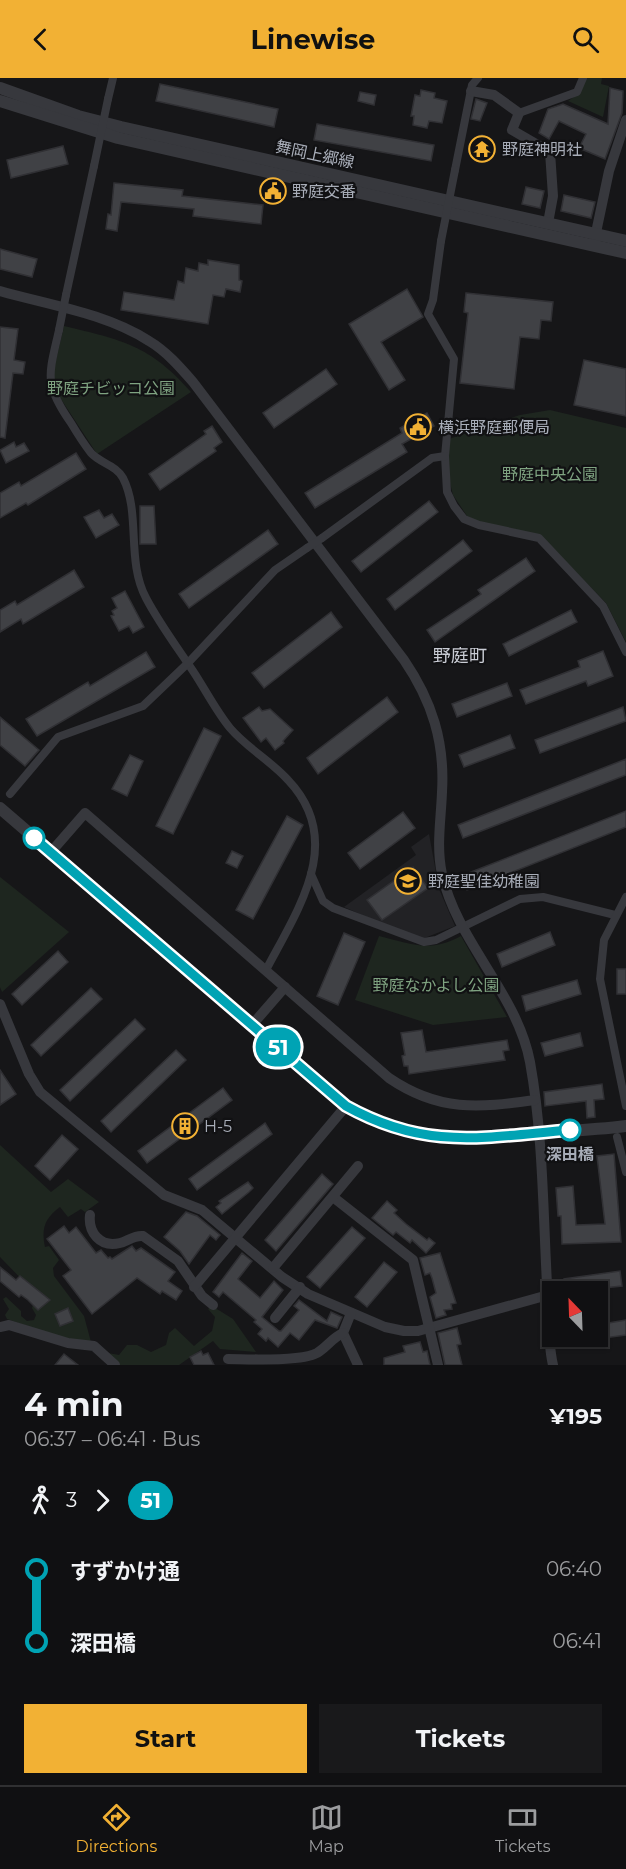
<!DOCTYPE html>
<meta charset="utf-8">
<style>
:root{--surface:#101012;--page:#19191b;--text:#f1f3f6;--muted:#9c9d9f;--line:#303032;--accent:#f2b134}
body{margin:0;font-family:Montserrat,"Noto Sans JP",sans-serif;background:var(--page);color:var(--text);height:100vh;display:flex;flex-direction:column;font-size:22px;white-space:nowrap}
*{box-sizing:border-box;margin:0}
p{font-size:20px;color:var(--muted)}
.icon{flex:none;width:33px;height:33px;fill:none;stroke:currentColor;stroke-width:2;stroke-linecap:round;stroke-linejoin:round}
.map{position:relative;height:1287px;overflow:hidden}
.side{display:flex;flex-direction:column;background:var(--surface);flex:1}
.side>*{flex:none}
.badge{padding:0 12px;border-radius:20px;font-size:21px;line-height:39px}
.needle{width:39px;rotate:337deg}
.buttons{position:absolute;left:542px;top:1203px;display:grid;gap:12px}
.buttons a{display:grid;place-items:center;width:66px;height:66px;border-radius:0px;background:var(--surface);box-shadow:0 2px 4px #0004,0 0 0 2px var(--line);font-size:30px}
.map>.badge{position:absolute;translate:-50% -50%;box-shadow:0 0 0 3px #fff}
.legs{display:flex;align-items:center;gap:9px;height:66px;padding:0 24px;font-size:20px}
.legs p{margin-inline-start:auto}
.headline{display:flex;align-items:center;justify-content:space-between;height:102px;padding:0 24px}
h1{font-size:33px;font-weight:700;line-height:45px}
.primary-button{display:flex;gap:12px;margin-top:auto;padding:12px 24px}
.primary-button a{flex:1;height:69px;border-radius:0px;background:var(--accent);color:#111;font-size:24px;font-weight:700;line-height:69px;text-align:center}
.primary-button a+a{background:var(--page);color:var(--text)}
ul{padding:0 24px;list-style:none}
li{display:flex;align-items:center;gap:21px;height:72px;font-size:22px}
li i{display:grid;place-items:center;width:9px;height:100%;margin:0 8px;background:currentColor}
li i::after{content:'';width:15px;height:15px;margin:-8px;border:4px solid;border-radius:50%;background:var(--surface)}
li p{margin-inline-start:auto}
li:first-child i{background:linear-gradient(#0000 50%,currentColor 0)}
li:last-child i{background:linear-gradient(currentColor 50%,#0000 0)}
header{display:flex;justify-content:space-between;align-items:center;height:78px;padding:0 24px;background:var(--accent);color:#111;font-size:27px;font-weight:700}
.tabs{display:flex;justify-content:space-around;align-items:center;height:84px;border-top:2px solid var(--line);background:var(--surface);font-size:16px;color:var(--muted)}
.tabs a{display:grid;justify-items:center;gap:3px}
.tabs .selected{color:var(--accent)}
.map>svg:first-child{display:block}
.built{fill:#222225}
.green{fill:#1e261f}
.building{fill:#404145;stroke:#303034;stroke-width:1.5}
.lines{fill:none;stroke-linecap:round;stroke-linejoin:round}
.pedestrian{stroke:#37383d;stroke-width:8}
.minor{stroke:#37383d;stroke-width:10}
.tertiary{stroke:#37383d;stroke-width:12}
.pedestrian-bridge{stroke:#37383d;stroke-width:8}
.line-1-casing{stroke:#fff;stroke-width:14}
.line-1{stroke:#00a3b4;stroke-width:9}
.stop-1-dot{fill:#fff;stroke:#00a3b4;stroke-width:3}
.labels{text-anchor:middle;stroke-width:4.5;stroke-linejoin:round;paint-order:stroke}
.poi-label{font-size:16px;fill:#a8adb8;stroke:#111113;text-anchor:start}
.street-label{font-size:16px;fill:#a8adb8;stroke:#111113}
.park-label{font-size:16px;fill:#7fa381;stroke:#111113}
.stop-label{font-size:16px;font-weight:bold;fill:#a8adb8;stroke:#111113}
.neighbourhood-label{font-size:18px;fill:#c9ccd4;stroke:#111113}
</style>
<header><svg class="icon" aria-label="back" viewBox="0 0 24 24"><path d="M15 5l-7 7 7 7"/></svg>Linewise<svg class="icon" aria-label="search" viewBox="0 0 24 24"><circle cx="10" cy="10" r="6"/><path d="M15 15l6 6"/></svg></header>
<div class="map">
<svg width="626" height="1287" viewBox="0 0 626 1287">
<rect width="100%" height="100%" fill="#161618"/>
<polygon class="built" points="429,756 439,811 455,848 422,861 415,860 344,829 416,777 411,769"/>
<g class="green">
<polygon points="585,0 602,0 601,6 609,8 603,39 568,23 580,15"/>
<path d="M64,248C122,262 150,267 191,314L97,376L57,315L53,295Z"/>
<polygon points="550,332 626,350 626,564 606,525 540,457 481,445 467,438 453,417 448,397 449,361 520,337"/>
<polygon points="0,799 69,854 2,914 0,909"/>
<path d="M379,858C411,866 430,875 461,858L507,939L433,947L355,922Z"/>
<path d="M0,1067L51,1114L68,1101L99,1124L85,1134L81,1131L68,1139L60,1129C45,1140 41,1150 45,1169L49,1168L59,1182L53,1190L54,1198L84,1238L91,1264L59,1259L7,1241L5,1237L9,1231L3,1221L6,1219L21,1233V1238L27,1243L34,1242L36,1237L32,1230L36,1216L0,1179Z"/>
<polygon points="212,1228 233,1241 256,1274 220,1271 213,1263 179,1287 120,1287 108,1275 119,1277 127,1267 137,1267 151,1274 166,1267 169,1255 175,1250 194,1268 212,1253 215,1239 208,1231"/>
</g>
<g class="building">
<polygon points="160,6 278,31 274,49 156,23"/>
<polygon points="610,10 623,13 622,35 605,81 579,70 586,56 559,43 549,61 539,55 548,31 563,26 608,46"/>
<polygon points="421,12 435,15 434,20 447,23 442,45 429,43 427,50 413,47 414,38 411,38 415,17 420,18"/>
<polygon points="360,14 376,17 374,27 358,23"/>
<polygon points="476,21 487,25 480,43 471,41"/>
<polygon points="317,46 434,67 431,83 314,62"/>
<polygon points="482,57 492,62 484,81 475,79 478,58"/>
<polygon points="63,68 68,86 11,100 7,82"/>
<polygon points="114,105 183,112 182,118 263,127 261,146 193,138 194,131 121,124 117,153 106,151 108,136 111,137"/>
<polygon points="526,109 544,113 540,130 522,126"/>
<polygon points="564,117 595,124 591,140 561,133"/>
<polygon points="0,171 37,181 32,199 0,191"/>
<polygon points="208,182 239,187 239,202 242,203 240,214 226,211 224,219 213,217 208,246 121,232 124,214 174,222 178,203 184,205 186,190 198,193 199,185 208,187"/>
<polygon points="407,211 423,239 381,264 405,302 389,312 349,246"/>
<polygon points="466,215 553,224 551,243 541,242 539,261 520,259 514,311 460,305 468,235 464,234"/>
<polygon points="0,249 18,251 14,282 25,284 23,296 13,295 5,360 0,359"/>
<polygon points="584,282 626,291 626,338 574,327"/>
<polygon points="326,291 337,306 274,350 263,335"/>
<polygon points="427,335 434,348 402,366 407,374 315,430 305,415 402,355 400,350"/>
<polygon points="212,348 222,364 214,370 216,373 160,412 149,396 206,356 204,353"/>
<polygon points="14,364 16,369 24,365 29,373 6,385 0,372"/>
<polygon points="76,375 86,391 28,427 26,425 0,440 0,415 19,404 21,408"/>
<polygon points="429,423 438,434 361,494 352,483"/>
<polygon points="140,428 154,428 156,466 140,466"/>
<polygon points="99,432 104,440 112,436 119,447 96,460 84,439"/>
<polygon points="268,452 278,466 189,530 179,516"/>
<polygon points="463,462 472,473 395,532 387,521"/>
<polygon points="526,480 535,493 435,564 427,552 481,516 478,512"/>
<polygon points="74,492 84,509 23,546 21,541 0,554 0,532 15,523 17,527"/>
<polygon points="125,513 144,549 133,555 129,548 119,553 111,538 114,537 112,533 117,530 112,520"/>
<polygon points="571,532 577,544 509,578 503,566"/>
<polygon points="331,534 342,549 264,610 252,595"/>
<polygon points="603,573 613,598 588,608 586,603 526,626 520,612 580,589 578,583"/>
<polygon points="146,574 155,589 37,658 26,641 88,604 90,608"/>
<polygon points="507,605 512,618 457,639 452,626"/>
<polygon points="387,619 398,634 318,696 307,680"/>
<polygon points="259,629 262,633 270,631 293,652 283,663 284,665 275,672 266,660 261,664 243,640"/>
<polygon points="623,629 626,643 540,675 535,662"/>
<polygon points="0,639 39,672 25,688 0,667"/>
<polygon points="204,650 221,658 173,756 156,748"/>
<polygon points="510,657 515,670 464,689 459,677"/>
<polygon points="130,677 143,683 127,718 112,711"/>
<polygon points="626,681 626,697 463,760 458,747"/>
<polygon points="626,733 626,749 467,812 461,798"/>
<polygon points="403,734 415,750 360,791 348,775"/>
<polygon points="287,738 303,747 253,841 236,832"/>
<polygon points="232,773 243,778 237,790 226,785"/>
<polygon points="413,789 428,810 382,842 367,822"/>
<polygon points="550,854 555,867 502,889 497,876"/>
<polygon points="344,855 365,864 338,927 317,918"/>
<polygon points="58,873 68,884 22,927 12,916"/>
<rect x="617" y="891" width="9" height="25"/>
<polygon points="577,902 581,916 526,933 522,918"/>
<polygon points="91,910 102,921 41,978 31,967"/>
<polygon points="135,941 145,951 70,1023 60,1012"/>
<polygon points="422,952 426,974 507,962 509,972 503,973 505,982 409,996 408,988 404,988 402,978 405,977 401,955"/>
<polygon points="580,955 583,968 545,978 541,965"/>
<polygon points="176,972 186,982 111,1054 101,1043"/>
<polygon points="0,992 16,1016 0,1027"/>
<polygon points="602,1006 604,1021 594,1022 595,1039 587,1040 586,1023 545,1028 544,1014"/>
<polygon points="223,1010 232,1022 147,1085 138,1073"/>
<polygon points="265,1045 272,1056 197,1112 189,1101"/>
<polygon points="62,1057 78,1071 50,1102 35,1088"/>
<polygon points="614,1076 621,1164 562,1166 561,1138 558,1138 556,1110 573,1108 576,1147 605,1146 597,1078"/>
<polygon points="322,1096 333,1106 276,1173 265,1162"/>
<polygon points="248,1104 253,1110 249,1114 222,1136 216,1129 221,1125 219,1123"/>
<polygon points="387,1123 397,1132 394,1135 406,1146 427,1162 429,1160 435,1165 426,1175 412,1162 410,1165 396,1154 393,1157 372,1140"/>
<polygon points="186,1134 197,1138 220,1157 216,1162 210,1157 189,1186 180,1173 164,1159"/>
<polygon points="64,1148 69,1155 76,1149 96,1175 101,1172 108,1180 110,1179 112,1181 132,1168 136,1173 141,1170 175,1194 168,1203 182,1213 176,1222 162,1213 160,1216 137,1200 92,1236 63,1198 71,1192 47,1161"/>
<polygon points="352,1149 365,1160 320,1210 307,1199"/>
<polygon points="242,1175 252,1183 238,1201 260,1220 274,1203 283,1212 262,1239 279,1253 281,1253 299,1232 294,1228 299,1222 327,1243 331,1234 342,1239 337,1250 315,1242 299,1262 290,1255 278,1269 268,1260 266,1263 258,1256 262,1251 254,1244 256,1242 223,1214 219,1219 213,1214"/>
<polygon points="440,1175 456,1225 451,1226 452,1231 444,1232 446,1237 436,1240 430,1219 436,1215 432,1200 430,1195 425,1197 420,1180"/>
<polygon points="384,1184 397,1194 367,1229 355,1219"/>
<polygon points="0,1189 16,1202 20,1198 50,1222 38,1232 28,1222 21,1217 19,1219 0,1203"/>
<polygon points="620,1193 622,1208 566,1214 564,1201"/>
<polygon points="68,1230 73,1243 60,1248 55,1236"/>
<polygon points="626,1242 626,1257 597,1261 597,1247"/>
<polygon points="457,1250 461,1266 457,1267 462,1287 445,1287 438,1255"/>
<polygon points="420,1264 423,1274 427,1273 430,1287 384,1287 384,1280 405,1274 403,1268"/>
<polygon points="201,1273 203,1277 208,1275 214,1287 194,1287 190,1279"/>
<polygon points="64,1276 78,1287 55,1287"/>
</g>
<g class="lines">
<g class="pedestrian">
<polyline points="108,21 113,0"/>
<polyline points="519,35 577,14 583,0"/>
<polyline points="455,92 472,7 478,0"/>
<polyline points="441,163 433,222 428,236 454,281 445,378 447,414 454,428 464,441 479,447 539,460 603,528 626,574"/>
<polyline points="66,217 94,88"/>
<path d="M59,252C49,297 43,305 71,345C77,355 84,366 91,375C100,385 116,387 123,400C141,435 126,483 146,520C159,545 177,569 193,593C205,611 216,633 230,650C247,670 271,683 288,702C346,763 298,831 266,892"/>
<polyline points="322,460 432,380 445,378"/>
<polyline points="10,716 58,659 143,628 188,585 275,492 307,470"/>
<polyline points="311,796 323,823 333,830 424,864 436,862 520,821 543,819 615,837"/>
<polyline points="626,819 604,862 600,901 626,1028"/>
<polyline points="617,1059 626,1094"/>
</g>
<g class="minor">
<polyline points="471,13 494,17 519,35 512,52 550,74 553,118 548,145"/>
<polyline points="594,164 609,93 626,42"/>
<path d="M0,213C49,227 105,235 149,263C166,273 180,289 193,304L404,582C432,623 445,664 442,714C441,742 436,768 442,796C457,864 517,915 530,984C543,1056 543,1132 547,1206C549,1232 547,1262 553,1287"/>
<path d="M51,774L85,735L389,1000C439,1034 478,1030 535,1022"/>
<polyline points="0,926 29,996 40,1014 164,1117 202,1132 282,1199 308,1216 385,1249 404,1253 418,1253 548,1217"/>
<polyline points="252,947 285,909"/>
<polyline points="333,1119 413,1182 438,1287"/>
<path d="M90,1137C88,1154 100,1170 120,1165C128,1163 134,1157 143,1158L178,1183L202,1218L213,1227"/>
<polyline points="273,1190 358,1088"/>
<polyline points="194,1209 346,1028"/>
<polyline points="351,1235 343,1255 358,1287"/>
<polyline points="275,1240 300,1209"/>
<polyline points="0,1249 9,1247 68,1265 94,1268 115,1287"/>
<path d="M228,1281C247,1281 301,1284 317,1275C327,1269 332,1260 343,1255"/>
</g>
<g class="tertiary">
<polyline points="0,10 78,38 121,49 626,163"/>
<polyline points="0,23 118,60 626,175"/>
<path d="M0,730L346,1028C415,1067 458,1060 534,1055C564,1053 596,1052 626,1048"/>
</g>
<g class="pedestrian-bridge">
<polyline points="94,88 108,21"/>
<polyline points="441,163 455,92"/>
<polyline points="59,252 66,217"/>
<polyline points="307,470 322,460"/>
</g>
</g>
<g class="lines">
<g class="line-1-casing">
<path id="line-1" d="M34,760L346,1028C427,1073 483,1059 570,1052"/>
</g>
<use href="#line-1" class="line-1"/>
</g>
<defs>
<g id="temple-ring" transform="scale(1.35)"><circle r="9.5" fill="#111113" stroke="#f2b134" stroke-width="1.5"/><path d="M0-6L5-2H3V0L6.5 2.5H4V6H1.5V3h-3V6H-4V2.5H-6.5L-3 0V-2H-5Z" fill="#f2b134"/></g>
<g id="civic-ring" transform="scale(1.35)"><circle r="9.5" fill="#111113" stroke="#f2b134" stroke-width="1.5"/><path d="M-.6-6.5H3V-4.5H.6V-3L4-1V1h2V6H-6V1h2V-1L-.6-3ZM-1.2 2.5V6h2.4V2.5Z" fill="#f2b134"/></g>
<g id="school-ring" transform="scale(1.35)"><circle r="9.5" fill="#111113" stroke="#f2b134" stroke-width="1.5"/><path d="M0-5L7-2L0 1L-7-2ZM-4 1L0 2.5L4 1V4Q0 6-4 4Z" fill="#f2b134"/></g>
<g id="building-ring" transform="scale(1.35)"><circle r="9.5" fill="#111113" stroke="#f2b134" stroke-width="1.5"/><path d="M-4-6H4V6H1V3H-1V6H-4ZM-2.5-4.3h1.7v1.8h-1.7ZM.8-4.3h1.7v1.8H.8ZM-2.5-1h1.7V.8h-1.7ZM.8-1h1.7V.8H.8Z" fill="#f2b134"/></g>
</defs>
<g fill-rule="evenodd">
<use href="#temple-ring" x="482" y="71"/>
<use href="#civic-ring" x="273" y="113"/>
<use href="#civic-ring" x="418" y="349"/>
<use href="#school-ring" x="408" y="803"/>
<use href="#building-ring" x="185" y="1048"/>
</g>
<g class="stop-1-dot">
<circle cx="34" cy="760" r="10"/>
<circle cx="570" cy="1052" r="10"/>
</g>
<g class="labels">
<g class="poi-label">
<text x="502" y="77">野庭神明社</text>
<text x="292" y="119">野庭交番</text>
<text x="438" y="355">横浜野庭郵便局</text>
<text x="428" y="809">野庭聖佳幼稚園</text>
<text x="204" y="1054">H-5</text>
</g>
<g class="street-label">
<text transform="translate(315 76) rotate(12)" y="6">舞岡上郷線</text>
</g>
<g class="park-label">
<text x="111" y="316">野庭チビッコ公園</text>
<text x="550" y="402">野庭中央公園</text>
<text x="436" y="913">野庭なかよし公園</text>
</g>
<g class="stop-label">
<text x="570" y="1082">深田橋</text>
</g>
<g class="neighbourhood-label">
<text x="460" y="584">野庭町</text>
</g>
</g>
</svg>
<div class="buttons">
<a><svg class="needle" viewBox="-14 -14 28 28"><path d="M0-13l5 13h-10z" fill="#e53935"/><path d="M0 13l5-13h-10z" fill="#9c9d9f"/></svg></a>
</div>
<b class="badge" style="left:278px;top:969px;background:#00a3b4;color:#fff">51</b>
</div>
<section class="side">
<div class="headline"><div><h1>4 min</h1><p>06:37 – 06:41 · Bus</p></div><b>¥195</b></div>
<div class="legs"><svg class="icon" aria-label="walk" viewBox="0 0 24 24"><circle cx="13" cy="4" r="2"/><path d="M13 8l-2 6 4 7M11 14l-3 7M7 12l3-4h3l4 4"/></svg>3<svg class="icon" aria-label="forward" viewBox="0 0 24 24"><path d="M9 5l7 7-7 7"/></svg><b class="badge" style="background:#00a3b4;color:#fff">51</b></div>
<ul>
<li><i style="color:#00a3b4"></i><b>すずかけ通</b><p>06:40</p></li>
<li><i style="color:#00a3b4"></i><b>深田橋</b><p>06:41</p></li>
</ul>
<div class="primary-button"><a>Start</a><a>Tickets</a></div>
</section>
<nav class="tabs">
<a class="selected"><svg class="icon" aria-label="directions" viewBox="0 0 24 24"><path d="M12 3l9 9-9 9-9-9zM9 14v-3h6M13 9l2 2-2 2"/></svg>Directions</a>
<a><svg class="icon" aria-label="map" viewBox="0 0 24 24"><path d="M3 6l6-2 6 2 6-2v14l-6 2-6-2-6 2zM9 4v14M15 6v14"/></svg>Map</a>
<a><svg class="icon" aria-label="tickets" viewBox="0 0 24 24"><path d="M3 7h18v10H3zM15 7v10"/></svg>Tickets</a>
</nav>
